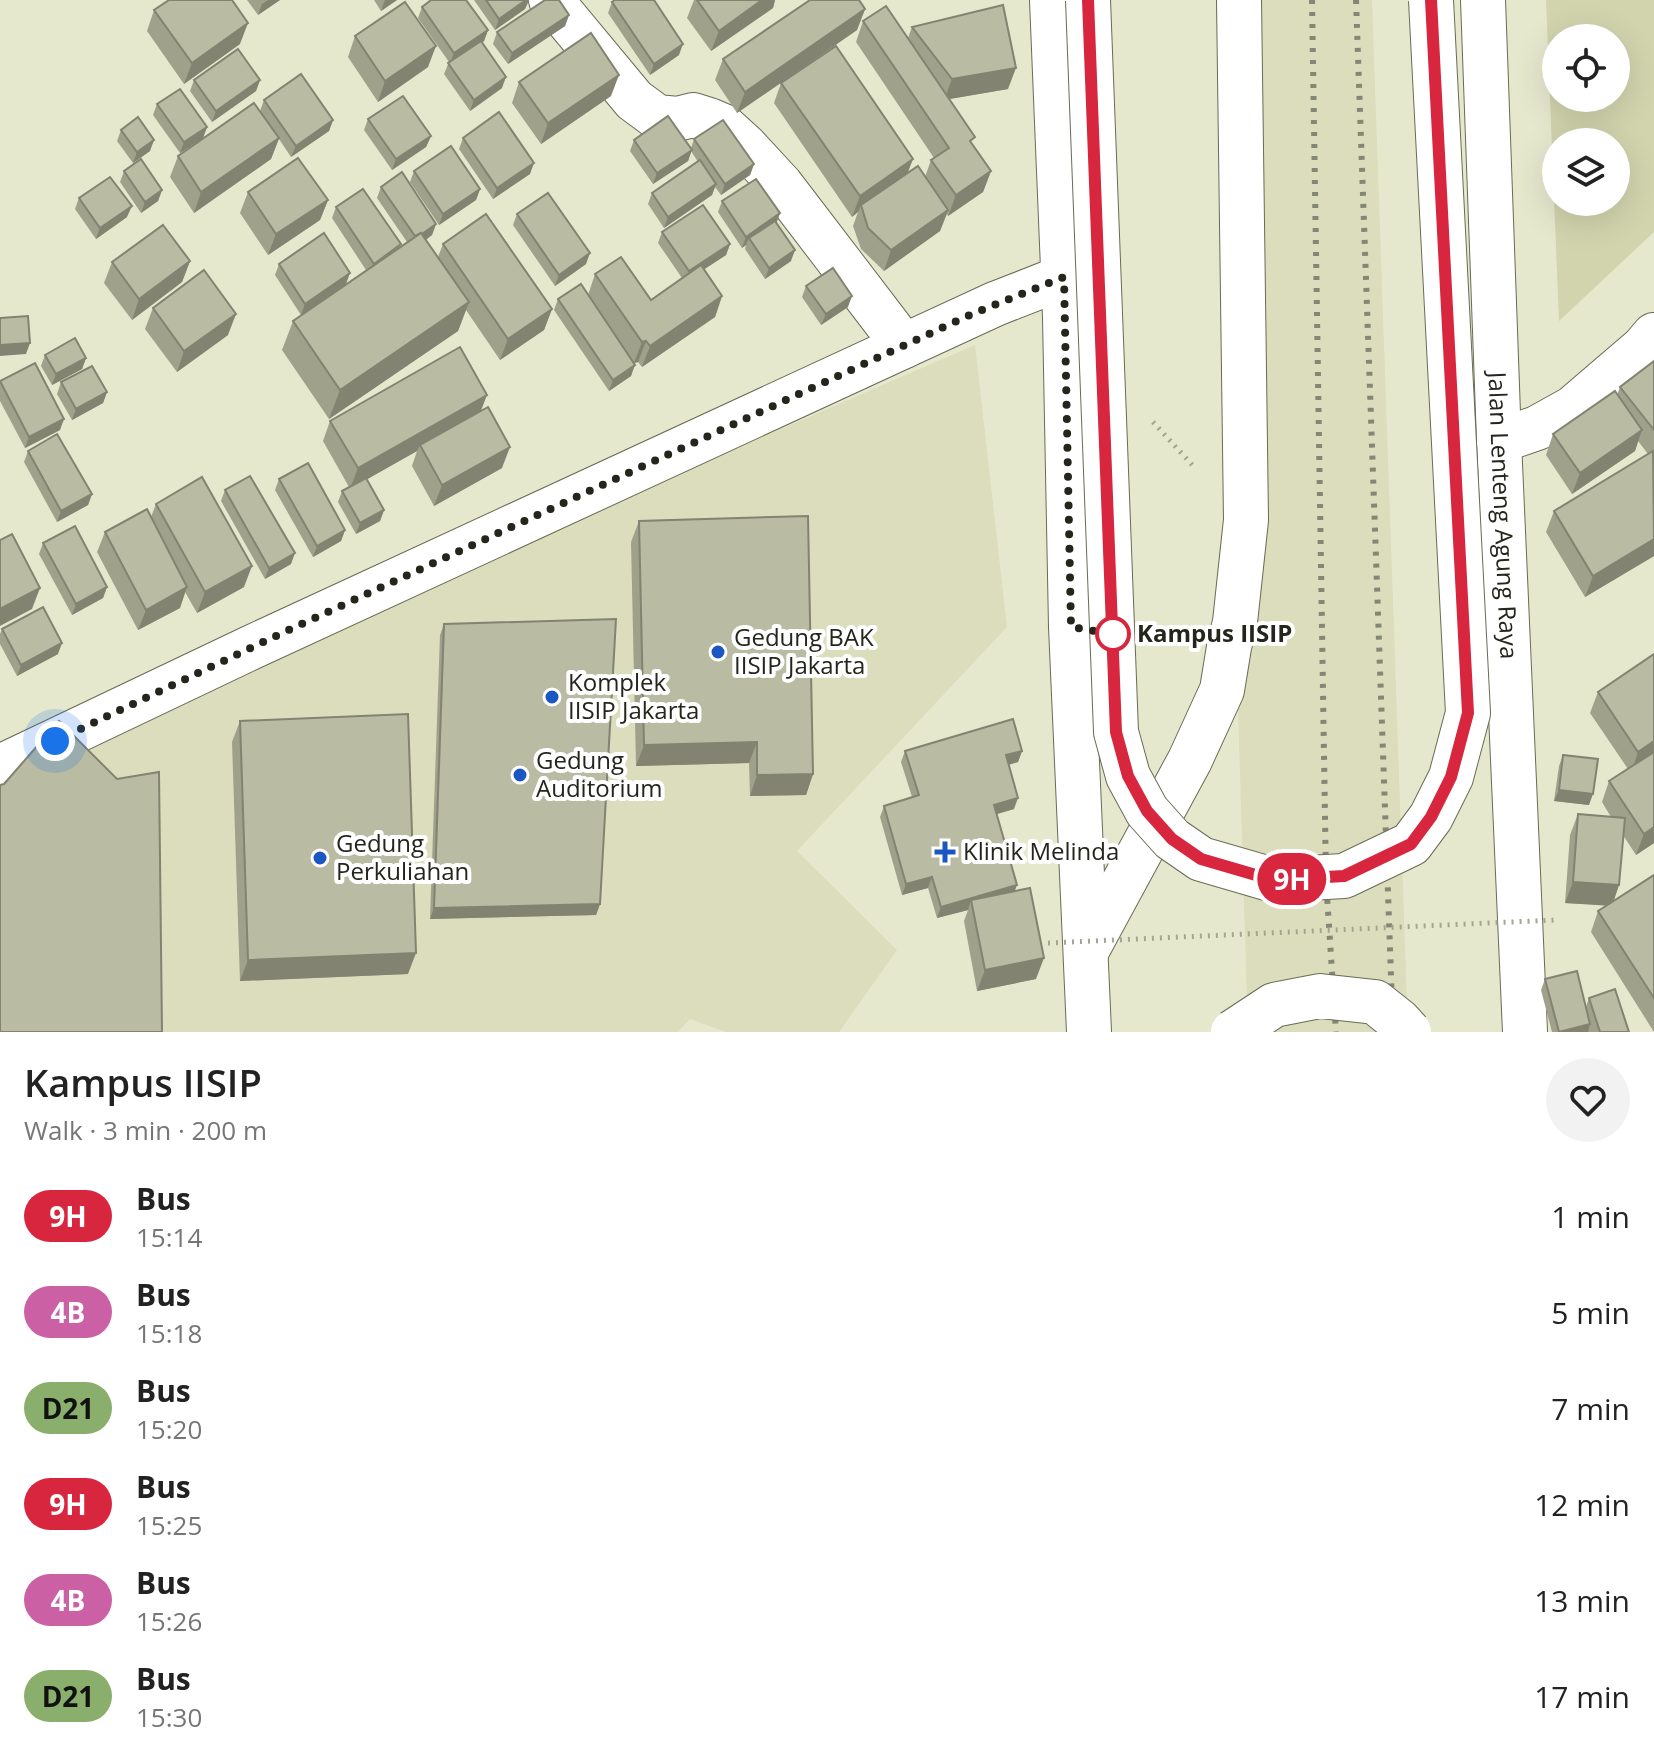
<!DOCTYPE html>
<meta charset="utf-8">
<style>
:root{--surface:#fff;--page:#f2f2f2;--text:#222;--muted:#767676}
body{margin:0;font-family:"Open Sans",sans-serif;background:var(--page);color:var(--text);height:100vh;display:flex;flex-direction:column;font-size:30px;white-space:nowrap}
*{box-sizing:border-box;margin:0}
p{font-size:26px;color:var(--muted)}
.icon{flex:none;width:44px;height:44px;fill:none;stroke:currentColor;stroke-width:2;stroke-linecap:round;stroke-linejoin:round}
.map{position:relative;height:1032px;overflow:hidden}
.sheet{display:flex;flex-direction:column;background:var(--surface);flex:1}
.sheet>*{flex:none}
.badge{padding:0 16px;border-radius:26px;font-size:28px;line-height:52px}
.buttons{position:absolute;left:1542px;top:24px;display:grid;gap:16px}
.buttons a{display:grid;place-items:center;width:88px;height:88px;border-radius:50%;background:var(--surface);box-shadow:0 8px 32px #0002;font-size:40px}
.you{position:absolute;width:40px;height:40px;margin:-20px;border:6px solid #fff;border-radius:50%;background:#1a73e8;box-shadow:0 0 0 12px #1a73e833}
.map>.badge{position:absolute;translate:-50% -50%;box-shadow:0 0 0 4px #fff}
.round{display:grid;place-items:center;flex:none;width:84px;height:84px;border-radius:42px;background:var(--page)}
.headline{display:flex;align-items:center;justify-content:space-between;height:136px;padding:0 24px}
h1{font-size:38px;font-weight:600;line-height:60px}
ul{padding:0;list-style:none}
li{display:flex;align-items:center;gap:24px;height:96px;padding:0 24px}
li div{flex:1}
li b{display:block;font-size:30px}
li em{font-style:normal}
li .badge{min-width:88px;font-weight:700;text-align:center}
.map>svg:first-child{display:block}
.built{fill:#dbddbc}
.green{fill:#d1d4ad;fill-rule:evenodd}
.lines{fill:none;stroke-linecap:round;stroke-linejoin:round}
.street-casing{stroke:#696b54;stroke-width:46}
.primary-casing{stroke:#696b54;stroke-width:46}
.path{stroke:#a4a591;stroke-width:5;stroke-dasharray:2 6;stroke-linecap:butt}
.street{stroke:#fff;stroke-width:44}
.primary{stroke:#fff;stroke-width:44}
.rail{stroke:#858775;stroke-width:6;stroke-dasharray:4 8;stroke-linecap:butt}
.primary-bridge-casing{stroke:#696b54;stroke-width:46;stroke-linecap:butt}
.path-bridge{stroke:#a4a591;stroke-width:5;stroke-dasharray:2 6;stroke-linecap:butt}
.primary-bridge{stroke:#fff;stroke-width:44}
.wall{fill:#9fa18b}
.shaded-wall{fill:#828371}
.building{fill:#b9bba2;stroke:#828371;stroke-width:2}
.line-casing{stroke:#fff;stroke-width:18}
.line{stroke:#d7263d;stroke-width:12}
.walk{stroke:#24251b;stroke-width:8;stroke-dasharray:0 14.4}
.stop-dot{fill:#fff;stroke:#d7263d;stroke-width:4}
.poi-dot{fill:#1a57c3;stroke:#fff;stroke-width:3}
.labels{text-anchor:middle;stroke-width:8;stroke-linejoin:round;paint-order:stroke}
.street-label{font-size:24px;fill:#24251b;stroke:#fff}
.stop-label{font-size:24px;font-weight:bold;fill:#24251b;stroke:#fff;text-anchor:start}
.poi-label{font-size:24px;fill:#24251b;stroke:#fff;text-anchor:start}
</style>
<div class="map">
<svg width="1654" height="1032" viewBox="0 0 1654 1032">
<rect width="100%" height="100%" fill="#e6e8ce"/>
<g class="built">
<polygon points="1216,0 1372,0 1408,1032 1248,1032"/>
<polygon points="975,345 1007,627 797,851 897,950 839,1032 726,1032 690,1019 678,1032 0,1032 0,767"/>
</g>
<path class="green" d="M1546,0H1654V232L1559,321ZM1556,38H1616V98H1556ZM1556,142H1616V202H1556Z"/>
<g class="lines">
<g class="street-casing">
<g id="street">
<polyline points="551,0 634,100 657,117 677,119 693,115 709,120 723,126 745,146 781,185 904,346"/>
<polyline points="1499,441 1537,428 1573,408 1643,348 1654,335"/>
<polyline points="0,767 250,648 995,304 1064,277"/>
</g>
</g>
<g class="primary-casing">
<g id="primary">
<polyline points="1052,0 1065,317 1071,627 1089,1032"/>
<path id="s1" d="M1483,0L1499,441L1525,1032"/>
<polyline points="1087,950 1190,760 1222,690 1229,647 1235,622 1246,520 1239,0"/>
</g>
</g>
<polyline class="path" points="1153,422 1195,468"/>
<use href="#street" class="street"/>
<use href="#primary" class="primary"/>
<g class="rail">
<polyline points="1312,0 1326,880 1336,1032"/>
<polyline points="1356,0 1393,1032"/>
</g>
<g class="primary-bridge-casing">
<g id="primary-bridge">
<polyline points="1088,0 1116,732 1128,776 1147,811 1172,839 1201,859 1273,880 1344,876 1411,844 1431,817 1451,777 1468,713 1431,0"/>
<polyline points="1233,1032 1274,1005 1320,996 1375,1002 1399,1021 1409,1032"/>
</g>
</g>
<polyline class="path-bridge" points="1048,943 1555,920"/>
<use href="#primary-bridge" class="primary-bridge"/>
</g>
<g class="wall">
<polygon points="247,0 280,0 258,15"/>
<polygon points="374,0 397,0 381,11"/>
<polygon points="474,0 529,0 525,9 495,30"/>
<polygon points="694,0 775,0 773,8 711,51 687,18"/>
<polygon points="612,2 679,55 650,75 608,13"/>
<polygon points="422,7 488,30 484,41 482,43 502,88 470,111 444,74 449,62 418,18"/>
<polygon points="865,9 857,30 795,73 908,173 925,177 931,160 934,158 856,42 863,21 908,38 912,27 1008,89 949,99 972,144 991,171 983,192 948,216 947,214 940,231 884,271 861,249 853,226 858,212 852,217 774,103 781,83 737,113 715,80 723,59"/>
<polygon points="154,10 240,44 184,84 147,31"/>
<polygon points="569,15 565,26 508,64 493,44 497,32"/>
<polygon points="355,36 428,67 378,102 348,57"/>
<polygon points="194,80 260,80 256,91 212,122 190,91"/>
<polygon points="519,82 611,96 541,144 512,103"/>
<polygon points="264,100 333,120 329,131 291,157 279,139 271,159 194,213 170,177 178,156 260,111"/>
<polygon points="157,104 207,127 203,138 180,153 153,115"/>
<polygon points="368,119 431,136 426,147 392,170 364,130"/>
<polygon points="121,130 150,151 133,163 117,141"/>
<polygon points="463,138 530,174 493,199 459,149"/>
<polygon points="694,139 754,164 750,175 721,195 715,187 712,195 664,228 648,204 652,193 698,162 691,151 688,161 653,184 630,151 634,140 691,148"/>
<polygon points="124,171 162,190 158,201 141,213 120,182"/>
<polygon points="414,171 480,189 476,200 439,225 410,182"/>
<polygon points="381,187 436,224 432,235 426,240 438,257 443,244 552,309 544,330 500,360 466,310 458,331 329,419 282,350 293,321 301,315 275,275 279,264 347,283 366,270 332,218 336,207 401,247 407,242 377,198"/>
<polygon points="248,192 328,200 320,220 268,255 240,213"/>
<polygon points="79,198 127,217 96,239 75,209"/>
<polygon points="722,201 780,213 776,224 791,261 765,279 745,249 746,245 742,248 718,212"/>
<polygon points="517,214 586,264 555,286 513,225"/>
<polygon points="662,232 730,244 726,255 704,269 722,296 715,317 642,367 638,362 634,363 631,376 609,391 554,310 558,299 588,295 595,274 651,300 682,278 658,243"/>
<polygon points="190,261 182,282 132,320 104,283 112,262"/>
<polygon points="806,286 848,307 821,325 802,297"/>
<polygon points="153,308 228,335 177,372 145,329"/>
<polygon points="45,355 86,358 82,369 52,385 41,366"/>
<polygon points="1654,361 1654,556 1585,597 1546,532 1554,511 1648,454 1638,441 1635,451 1572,494 1546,455 1553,434 1617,395 1620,387"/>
<polygon points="0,381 60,430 25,448 0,401"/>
<polygon points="61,382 107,392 103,403 72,420 57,394"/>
<polygon points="481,410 502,468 434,506 412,466 417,451 367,479 384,510 380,521 356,534 338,502 342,491 349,487 323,441 330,421"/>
<polygon points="28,451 92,494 88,505 57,522 24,462"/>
<polygon points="279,479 345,530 341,541 313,557 275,490"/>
<polygon points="225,490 291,564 265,579 221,501"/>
<polygon points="156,504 244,587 197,613 185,592 180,608 138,630 97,552 105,532 151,517"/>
<polygon points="639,521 813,774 806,795 750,796 749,763 636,766 631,542"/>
<polygon points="43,543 107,587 103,598 72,615 39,554"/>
<polygon points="444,624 600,904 596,915 430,919 440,635"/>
<polygon points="2,629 58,654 17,676 0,644 0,634"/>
<polygon points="1654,654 1654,843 1636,855 1623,835 1619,885 1613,902 1654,875 1654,1032 1591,932 1598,911 1608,905 1565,903 1570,835 1578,814 1611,817 1602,802 1609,781 1628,769 1590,713 1598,692"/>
<polygon points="240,721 408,974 240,981 232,742"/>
<polygon points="905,751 1022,751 1018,762 1009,765 1014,809 997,814 1036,979 977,991 964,921 968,910 937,918 928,888 902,895 880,817 884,806 912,797 901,762"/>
<polygon points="1563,755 1589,805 1554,801 1559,766"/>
<polygon points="1545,979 1586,1007 1589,998 1629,1032 1552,1032 1541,990"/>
</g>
<g class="shaded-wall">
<polygon points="268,0 280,0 258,15 262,4"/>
<polygon points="385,0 397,0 381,11"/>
<polygon points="526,0 529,0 525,9 495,30 499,19"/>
<polygon points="762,0 775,0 773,8 711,51 719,31"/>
<polygon points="865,9 857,30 737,113 745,92"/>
<polygon points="569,15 565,26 508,64 512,53"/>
<polygon points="248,23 240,44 184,84 192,63"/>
<polygon points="488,30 484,41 450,64 454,53"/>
<polygon points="683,44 679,55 650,75 654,64"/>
<polygon points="436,46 428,67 378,102 385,81"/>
<polygon points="1016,68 1008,89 944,100 952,79"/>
<polygon points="619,75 611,96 541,144 548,123"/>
<polygon points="506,77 502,88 470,111 474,100"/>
<polygon points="260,80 256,91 212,122 216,111"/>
<polygon points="333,120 329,131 291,157 296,146"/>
<polygon points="207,127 203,138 180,153 184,142"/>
<polygon points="431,136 426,147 392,170 396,159"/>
<polygon points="279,138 271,159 194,213 201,192"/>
<polygon points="154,140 150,151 133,163 137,152"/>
<polygon points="692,150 688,161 653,184 657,173"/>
<polygon points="913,159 905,180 861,205 858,212 852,217 860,196"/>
<polygon points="534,163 530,174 493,199 497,188"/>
<polygon points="754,164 750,175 721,195 725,184"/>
<polygon points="991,171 983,192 948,216 956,195"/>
<polygon points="716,184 712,195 664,228 668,217"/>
<polygon points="480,189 476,200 439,225 443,214"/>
<polygon points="162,190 158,201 141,213 145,202"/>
<polygon points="328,200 320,220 268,255 276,234"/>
<polygon points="132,206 127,217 96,239 100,228"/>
<polygon points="948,210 940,231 884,271 891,250"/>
<polygon points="780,213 776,224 749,238 746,245 742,248 746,237"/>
<polygon points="436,224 432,235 412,249 416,238"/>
<polygon points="730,244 726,255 685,282 689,271"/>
<polygon points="795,250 791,261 765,279 769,268"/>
<polygon points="590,253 586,264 555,286 559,275"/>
<polygon points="190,261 182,282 132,320 139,299"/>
<polygon points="350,273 346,284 301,315 305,304"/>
<polygon points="722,296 715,317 642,367 650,346"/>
<polygon points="852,296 848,307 821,325 826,314"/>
<polygon points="469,302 458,331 329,419 340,390"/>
<polygon points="552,309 544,330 500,360 508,339"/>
<polygon points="236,314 228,335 177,372 184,351"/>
<polygon points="646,341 638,362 634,363 642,342"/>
<polygon points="30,343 26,354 0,356 0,345"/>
<polygon points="86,358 82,369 52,385 56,374"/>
<polygon points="635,365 631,376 609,391 613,380"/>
<polygon points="107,392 103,403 72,420 76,409"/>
<polygon points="487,395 479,416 420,445 417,451 350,489 358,468"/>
<polygon points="64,419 60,430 25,448 29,437"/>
<polygon points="1642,430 1635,451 1572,494 1580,473"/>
<polygon points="510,447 502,468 434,506 442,485"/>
<polygon points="92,494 88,505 57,522 61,511"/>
<polygon points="384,510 380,521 356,534 360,523"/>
<polygon points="345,530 341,541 313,557 317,546"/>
<polygon points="1654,539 1654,556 1585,597 1593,576"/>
<polygon points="295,553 291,564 265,579 269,568"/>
<polygon points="252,566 244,587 197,613 205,592"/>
<polygon points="107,587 103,598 72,615 76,604"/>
<polygon points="187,587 180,608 138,630 146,610"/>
<polygon points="40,588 32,609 0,626 0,609"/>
<polygon points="62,643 58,654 17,676 21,665"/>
<polygon points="1654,741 1654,757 1631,773 1638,752"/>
<polygon points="757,742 749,763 636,766 644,745"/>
<polygon points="1022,751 1018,762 1002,766 1006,755"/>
<polygon points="813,774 806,795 750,796 757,775"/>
<polygon points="1559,790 1593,794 1589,805 1554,801"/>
<polygon points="1018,798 1014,809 990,816 994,805"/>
<polygon points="1654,827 1654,843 1636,855 1644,834"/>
<polygon points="932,877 928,888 902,895 906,884"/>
<polygon points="1573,882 1619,885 1612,906 1565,903"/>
<polygon points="1017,885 1013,896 971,900 968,910 937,918 941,907"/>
<polygon points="600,904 596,915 430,919 434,908"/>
<polygon points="416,953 408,974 240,981 248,960"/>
<polygon points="1044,958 1036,979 977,991 985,970"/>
<polygon points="1590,1024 1588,1032 1560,1032"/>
</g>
<g class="building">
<polygon points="169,0 232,0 248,23 192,63 154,10"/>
<polygon points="431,0 466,0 488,30 454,53 422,7"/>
<polygon points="486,0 526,0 499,19"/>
<polygon points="545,0 559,0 569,15 512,53 497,32"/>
<polygon points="615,0 654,0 683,44 654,64 612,2"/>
<polygon points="697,0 762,0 719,31"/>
<polygon points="810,0 859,0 865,9 745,92 723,59"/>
<polygon points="405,2 436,46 385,81 355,36"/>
<polygon points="1003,5 1016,68 952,79 912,27"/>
<polygon points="886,6 975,137 970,141 991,171 956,195 931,160 949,148 863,21"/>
<polygon points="591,33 619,75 548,123 519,82"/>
<polygon points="481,41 506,77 474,100 448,63"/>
<polygon points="836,46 913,159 860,196 781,83"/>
<polygon points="238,49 260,80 216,111 194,80"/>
<polygon points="301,74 333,120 296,146 264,100"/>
<polygon points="180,89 207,127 184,142 157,104"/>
<polygon points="403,96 431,136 396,159 368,119"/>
<polygon points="254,103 279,138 201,192 178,156"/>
<polygon points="499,112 534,163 497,188 463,138"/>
<polygon points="668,116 692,150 657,173 634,140"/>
<polygon points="138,117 154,140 137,152 121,130"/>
<polygon points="723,120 754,164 725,184 694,139"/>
<polygon points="451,146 480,189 443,214 414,171"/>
<polygon points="298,158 328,200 276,234 248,192"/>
<polygon points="141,159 162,190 145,202 124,171"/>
<polygon points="700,160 716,184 668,217 652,193"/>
<polygon points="918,166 948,210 891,250 868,228 861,205"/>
<polygon points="402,172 436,224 422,234 421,233 415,236 381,187"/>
<polygon points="110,177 132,206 100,228 79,198"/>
<polygon points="756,179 780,213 746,237 722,201"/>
<polygon points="363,189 401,244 374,264 336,207"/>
<polygon points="548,193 590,253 559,275 517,214"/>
<polygon points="703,205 730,244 689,271 662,232"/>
<polygon points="486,214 552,309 508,339 443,244"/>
<polygon points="775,221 795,250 769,268 749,238"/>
<polygon points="163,225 190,261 139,299 112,262"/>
<polygon points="324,233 350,273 305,304 279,264"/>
<polygon points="421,233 469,302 340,390 293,321"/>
<polygon points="621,257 651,300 701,265 722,296 650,346 646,341 642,342 595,274"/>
<polygon points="833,268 852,296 826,314 806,286"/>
<polygon points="204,270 236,314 184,351 153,308"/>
<polygon points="581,284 635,365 613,380 558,299"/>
<polygon points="28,316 30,343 0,345 0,318"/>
<polygon points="75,338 86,358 56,374 45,355"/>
<polygon points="460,347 487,395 358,468 330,421"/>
<polygon points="1654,361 1654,430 1620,387"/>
<polygon points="35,363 64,419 29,437 0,381"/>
<polygon points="92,366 107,392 76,409 61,382"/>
<polygon points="1615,391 1642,430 1580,473 1553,434"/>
<polygon points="488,407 510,447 442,485 420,445"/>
<polygon points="57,434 92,494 61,511 28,451"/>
<polygon points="1653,451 1654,539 1593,576 1554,511"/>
<polygon points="308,463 345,530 317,546 279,479"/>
<polygon points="250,476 295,553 269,568 225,490"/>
<polygon points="202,477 252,566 205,592 156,504"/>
<polygon points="366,478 384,510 360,523 342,491"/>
<polygon points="147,509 187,587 146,610 105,532"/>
<polygon points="808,516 813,774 757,775 757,742 644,745 639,521"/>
<polygon points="75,526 107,587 76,604 43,543"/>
<polygon points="12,534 40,588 0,609 0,540"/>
<polygon points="43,607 62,643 21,665 2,629"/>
<polygon points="616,619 600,904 434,908 444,624"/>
<polygon points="1654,654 1654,741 1638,752 1598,692"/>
<polygon points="408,714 416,953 248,960 240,721"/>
<polygon points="1013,719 1022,751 1006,755 1018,798 994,805 1017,885 941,907 932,877 906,884 884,806 919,795 905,751"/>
<polygon points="59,721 117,779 159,772 162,1032 0,1032 0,785 4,784"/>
<polygon points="1654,752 1654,827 1644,834 1609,781"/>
<polygon points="1563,755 1598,759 1593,794 1559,790"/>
<polygon points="1578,814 1625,818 1619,885 1573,882"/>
<polygon points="1654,875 1654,998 1598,911"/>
<polygon points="1030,888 1044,958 985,970 971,900"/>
<polygon points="1577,971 1590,1024 1559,1032 1545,979"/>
<polygon points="1615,989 1629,1032 1600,1032 1589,998"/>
</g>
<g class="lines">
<g class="line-casing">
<polyline id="line" points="1088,0 1116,732 1128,776 1147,811 1172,839 1201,859 1273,880 1344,876 1411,844 1431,817 1451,777 1468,713 1431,0"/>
</g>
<use href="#line" class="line"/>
<polyline class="walk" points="55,741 278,635 972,314 1064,277 1071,627 1113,634"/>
</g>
<circle class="stop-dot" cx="1113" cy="634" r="16"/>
<g class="poi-dot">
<circle cx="718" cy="652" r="8"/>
<circle cx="552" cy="697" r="8"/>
<circle cx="520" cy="775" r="8"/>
<path d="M941 840h8v8h8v8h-8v8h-8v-8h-8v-8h8z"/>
<circle cx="320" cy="858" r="8"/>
</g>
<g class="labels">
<g class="street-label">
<text dy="8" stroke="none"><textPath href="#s1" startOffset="516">Jalan Lenteng Agung Raya</textPath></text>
</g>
<g class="stop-label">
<text x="1137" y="642">Kampus IISIP</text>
</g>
<g class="poi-label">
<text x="734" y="646">Gedung BAK<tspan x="734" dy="28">IISIP Jakarta</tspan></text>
<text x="568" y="691">Komplek<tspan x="568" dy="28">IISIP Jakarta</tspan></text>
<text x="536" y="769">Gedung<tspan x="536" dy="28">Auditorium</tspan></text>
<text x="336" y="852">Gedung<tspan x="336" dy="28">Perkuliahan</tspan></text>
<text x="963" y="860">Klinik Melinda</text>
</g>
</g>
</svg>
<div class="buttons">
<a><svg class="icon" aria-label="locate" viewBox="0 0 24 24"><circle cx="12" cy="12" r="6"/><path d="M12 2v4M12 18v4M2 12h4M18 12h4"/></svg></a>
<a><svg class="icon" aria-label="layers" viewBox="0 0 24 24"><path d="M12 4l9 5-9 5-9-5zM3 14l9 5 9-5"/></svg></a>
</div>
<div class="you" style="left:55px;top:741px"></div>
<b class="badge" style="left:1292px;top:879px;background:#d7263d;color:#fff">9H</b>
</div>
<section class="sheet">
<div class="headline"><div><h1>Kampus IISIP</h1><p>Walk · 3 min · 200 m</p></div><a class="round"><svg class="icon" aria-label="heart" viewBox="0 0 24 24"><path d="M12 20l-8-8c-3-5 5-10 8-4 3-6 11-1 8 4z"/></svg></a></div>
<ul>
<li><span class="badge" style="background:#d7263d;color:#fff">9H</span><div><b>Bus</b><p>15:14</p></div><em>1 min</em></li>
<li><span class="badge" style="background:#cb60a4;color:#fff">4B</span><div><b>Bus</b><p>15:18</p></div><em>5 min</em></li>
<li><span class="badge" style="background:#8aaf6c;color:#111">D21</span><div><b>Bus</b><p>15:20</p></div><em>7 min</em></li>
<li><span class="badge" style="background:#d7263d;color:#fff">9H</span><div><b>Bus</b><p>15:25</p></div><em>12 min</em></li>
<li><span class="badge" style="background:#cb60a4;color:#fff">4B</span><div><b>Bus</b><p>15:26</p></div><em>13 min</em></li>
<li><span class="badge" style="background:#8aaf6c;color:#111">D21</span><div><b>Bus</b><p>15:30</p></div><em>17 min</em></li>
</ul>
</section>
